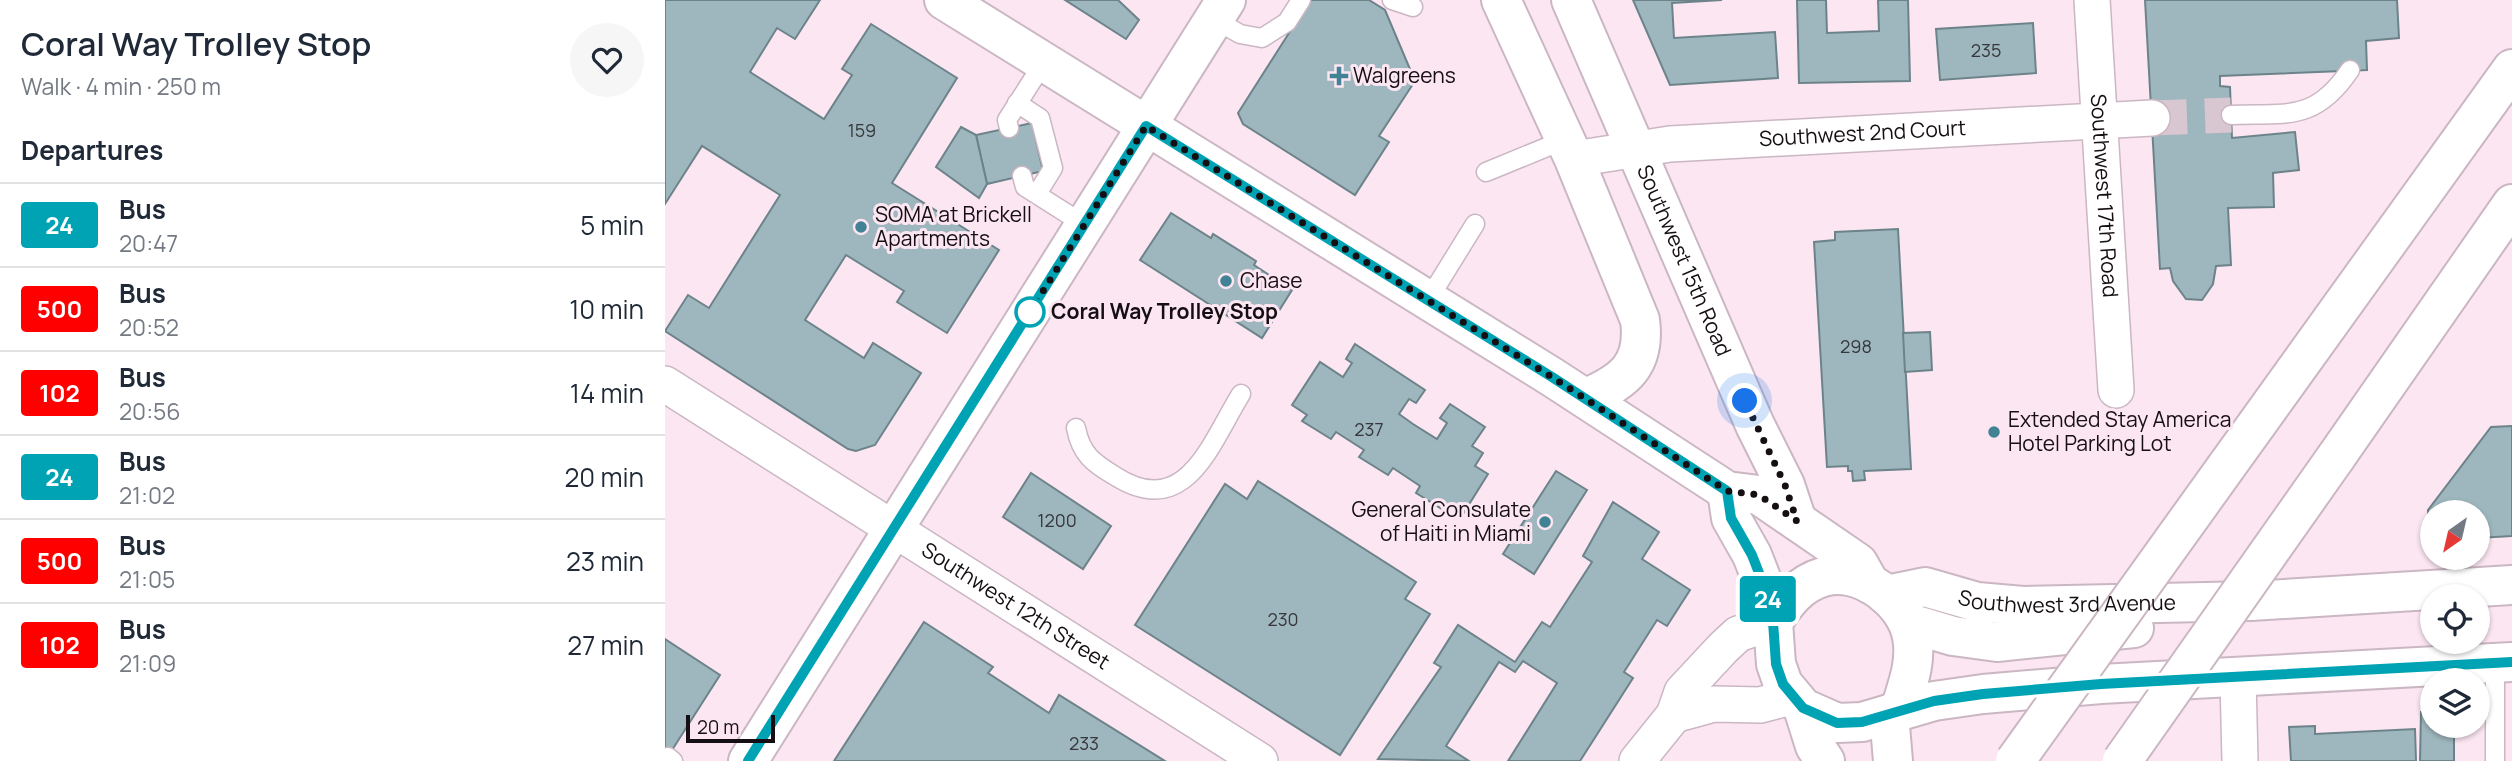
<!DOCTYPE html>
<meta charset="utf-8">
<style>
:root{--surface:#fff;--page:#f6f6f7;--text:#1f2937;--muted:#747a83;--line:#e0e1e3}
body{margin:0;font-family:Manrope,sans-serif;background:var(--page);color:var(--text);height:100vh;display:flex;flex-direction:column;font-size:26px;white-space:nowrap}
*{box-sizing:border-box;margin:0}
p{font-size:23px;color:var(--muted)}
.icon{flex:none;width:38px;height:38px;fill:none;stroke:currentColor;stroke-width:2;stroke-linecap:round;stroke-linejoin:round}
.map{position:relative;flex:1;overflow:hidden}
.drawer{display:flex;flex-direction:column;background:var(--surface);width:665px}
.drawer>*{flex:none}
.badge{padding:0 14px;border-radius:5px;font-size:24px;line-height:46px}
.needle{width:46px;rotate:214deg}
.fabs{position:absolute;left:1755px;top:500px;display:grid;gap:14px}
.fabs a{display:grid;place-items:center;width:70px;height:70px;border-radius:50%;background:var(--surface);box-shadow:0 2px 5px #0004;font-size:35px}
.scale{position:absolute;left:21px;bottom:18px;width:89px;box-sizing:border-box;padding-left:7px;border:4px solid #150e12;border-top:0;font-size:19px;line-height:24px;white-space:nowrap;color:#150e12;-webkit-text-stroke:5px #fbe6f2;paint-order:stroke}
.you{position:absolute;width:35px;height:35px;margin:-18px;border:5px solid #fff;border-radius:50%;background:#1a73e8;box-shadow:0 0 0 10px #1a73e833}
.map>.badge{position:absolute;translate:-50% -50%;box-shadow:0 0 0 4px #fff}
h2{padding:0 21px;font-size:26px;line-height:63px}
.round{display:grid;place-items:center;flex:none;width:74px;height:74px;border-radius:37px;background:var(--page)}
.overview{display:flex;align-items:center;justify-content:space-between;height:119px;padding:0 21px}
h1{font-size:33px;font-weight:600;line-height:52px}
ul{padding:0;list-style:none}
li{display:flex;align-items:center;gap:21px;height:84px;padding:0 21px;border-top:2px solid var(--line)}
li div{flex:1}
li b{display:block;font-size:26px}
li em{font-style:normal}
li .badge{min-width:77px;font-weight:700;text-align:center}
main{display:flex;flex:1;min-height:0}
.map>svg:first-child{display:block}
.building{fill:#9eb6bd;stroke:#6d838a;stroke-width:2}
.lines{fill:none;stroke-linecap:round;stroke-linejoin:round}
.minor-tunnel{stroke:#d8c6d0;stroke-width:35;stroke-dasharray:35 18;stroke-linecap:butt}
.service-casing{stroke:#cbb7c3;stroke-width:21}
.minor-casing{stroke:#cbb7c3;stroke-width:38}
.tertiary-casing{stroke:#cbb7c3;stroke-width:42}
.secondary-casing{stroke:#cbb7c3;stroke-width:42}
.motorway-casing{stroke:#cbb7c3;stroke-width:42}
.service{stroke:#fff;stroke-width:18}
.minor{stroke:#fff;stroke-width:35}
.tertiary{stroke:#fff;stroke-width:38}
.secondary{stroke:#fff;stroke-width:38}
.motorway{stroke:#fff;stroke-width:38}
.motorway-bridge-casing{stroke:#cbb7c3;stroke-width:42;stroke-linecap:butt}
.motorway-bridge{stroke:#fff;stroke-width:38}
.line-casing{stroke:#fff;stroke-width:16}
.line{stroke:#00a3b4;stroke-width:10}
.walk{stroke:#150e12;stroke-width:7;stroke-dasharray:0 12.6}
.poi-dot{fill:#418294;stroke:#fbe6f2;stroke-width:2.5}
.stop-dot{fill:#fff;stroke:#00a3b4;stroke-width:3.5}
.labels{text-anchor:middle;stroke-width:6;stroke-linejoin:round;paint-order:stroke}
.number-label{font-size:18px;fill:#37383d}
.poi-label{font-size:21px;fill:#150e12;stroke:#fbe6f2;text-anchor:start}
.street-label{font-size:21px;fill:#150e12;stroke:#fbe6f2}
.stop-label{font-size:21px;font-weight:bold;fill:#150e12;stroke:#fbe6f2;text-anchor:start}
</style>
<main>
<section class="drawer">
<div class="overview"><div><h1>Coral Way Trolley Stop</h1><p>Walk · 4 min · 250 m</p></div><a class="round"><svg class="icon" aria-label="heart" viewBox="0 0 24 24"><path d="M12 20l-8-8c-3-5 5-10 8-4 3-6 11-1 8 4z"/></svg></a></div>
<h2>Departures</h2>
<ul>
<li><span class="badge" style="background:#00a3b4;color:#fff">24</span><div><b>Bus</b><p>20:47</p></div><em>5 min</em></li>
<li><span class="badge" style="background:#f00;color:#fff">500</span><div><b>Bus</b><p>20:52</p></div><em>10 min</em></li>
<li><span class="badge" style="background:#f00;color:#fff">102</span><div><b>Bus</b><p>20:56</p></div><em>14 min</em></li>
<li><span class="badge" style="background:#00a3b4;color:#fff">24</span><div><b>Bus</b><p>21:02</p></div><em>20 min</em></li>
<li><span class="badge" style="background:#f00;color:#fff">500</span><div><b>Bus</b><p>21:05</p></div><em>23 min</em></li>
<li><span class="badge" style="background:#f00;color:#fff">102</span><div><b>Bus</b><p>21:09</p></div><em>27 min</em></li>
</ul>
</section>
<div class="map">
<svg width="1847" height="761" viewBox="0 0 1847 761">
<rect width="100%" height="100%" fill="#fbe6f2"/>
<g class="building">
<polygon points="0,0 155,0 130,39 112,28 85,72 159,119 187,75 177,69 206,24 292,78 227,183 334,250 282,333 232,302 239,291 181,255 140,320 199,358 208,343 256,373 210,445 191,451 183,449 0,331 23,295 44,308 115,195 37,146 0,204"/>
<polygon points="400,0 453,0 474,20 461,39"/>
<polygon points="645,0 704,0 720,10 750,81 714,136 724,142 690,195 578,124 573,113"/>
<polygon points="968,0 1057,0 1007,3 1009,38 1110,32 1113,78 1005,85"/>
<polygon points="1132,0 1161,0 1162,33 1214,31 1213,0 1243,0 1245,81 1134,83"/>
<polygon points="1480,0 1732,0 1734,38 1701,41 1702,70 1555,76 1555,86 1565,87 1567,138 1630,132 1634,170 1608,173 1609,207 1563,208 1566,265 1551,266 1548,284 1537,300 1521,299 1508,281 1505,268 1495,269"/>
<polygon points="1368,23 1371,73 1275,80 1271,29"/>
<polygon points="367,123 378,171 322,184 311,135"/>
<polygon points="296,127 311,135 322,184 314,198 271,167"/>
<polygon points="506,213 546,238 548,234 591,261 589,265 627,290 597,338 475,260"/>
<polygon points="1233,229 1246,469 1199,471 1200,480 1188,481 1187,471 1183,471 1183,466 1162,467 1149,242 1170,240 1170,232"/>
<polygon points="1265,332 1267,370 1240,372 1238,333"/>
<polygon points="690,344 760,390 751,403 744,399 734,414 748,424 772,439 782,423 775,418 785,404 820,427 807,446 818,453 810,466 823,474 798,514 784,505 780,511 751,493 755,486 728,468 723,475 694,457 699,450 671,432 666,439 637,421 642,415 627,405 655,362 678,377 687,363 681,359"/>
<polygon points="1847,426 1847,536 1813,538 1813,513 1768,513 1768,540 1765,540 1763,510 1826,427"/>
<polygon points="891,471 922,490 869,574 838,554"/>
<polygon points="366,473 446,526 418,569 338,517"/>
<polygon points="593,481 751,582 740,599 765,614 675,755 470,625 560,484 582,499"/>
<polygon points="948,502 994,532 977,559 1025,590 1002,626 992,620 959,672 968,678 915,761 843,761 892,683 858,661 850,672 834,662 781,746 804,761 713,759 776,667 769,663 793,625 850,662 877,622 885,627 927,562 918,556"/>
<polygon points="259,622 328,667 323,673 384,713 394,695 500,761 169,761"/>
<polygon points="0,639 55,675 0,761"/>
<polygon points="1756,712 1768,712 1768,726 1789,726 1789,761 1755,761"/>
<polygon points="1650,726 1650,734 1750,729 1751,761 1626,761 1624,727"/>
</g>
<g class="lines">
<polyline class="minor-tunnel" points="1487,118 1566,115"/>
<g class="service-casing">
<g id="service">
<polyline points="727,0 748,7"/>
<polyline points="549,19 575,34 597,38 622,22 636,0"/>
<polyline points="352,103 375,118 388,168 372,194"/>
<path d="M1566,115C1622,113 1650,122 1685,70"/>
<polyline points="344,128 342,120 379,62"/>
<polyline points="821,172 899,140"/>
<polyline points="357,176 360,187 420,225"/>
<polyline points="763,300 810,224"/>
<path d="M411,428C416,454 428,463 450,476C521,521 545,444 576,394"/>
<polyline points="1830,663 1830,761"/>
<polyline points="3,757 8,761"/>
</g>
</g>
<g class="minor-casing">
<g id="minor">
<path id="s1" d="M1427,0L1451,390"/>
<path id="s2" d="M909,159L1005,144L1487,118"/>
<path id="s3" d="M0,384L595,761"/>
<polyline points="1573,679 1575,761"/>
<polyline points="1009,715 1049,704 1095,705 1126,697"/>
<polyline points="972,761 1009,715 1017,692 1058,648 1073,634 1108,622"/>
</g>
</g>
<g class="tertiary-casing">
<g id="tertiary">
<path d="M836,0L909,159L975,320C981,365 959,382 921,398"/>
<path id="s4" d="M906,0L1090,425L1120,485L1132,521"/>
<polyline points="1138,708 1150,746 1160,761"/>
<polyline points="1224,714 1228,761"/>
<polyline points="83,761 561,0"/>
</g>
</g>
<g class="secondary-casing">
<g id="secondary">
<polyline points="279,0 887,377 1062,491 1094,495 1193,563 1205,584"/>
<polyline points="1062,491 1066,518 1087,555 1101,591 1108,622 1111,664 1118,684 1138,708 1172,723 1197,722 1269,701 1318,694 1436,684 1847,662"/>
<path id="s5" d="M1221,595L1260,587L1312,602L1358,606L1586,601L1847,585"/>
<path d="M1108,622C1121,602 1134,584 1158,577C1195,566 1241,601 1247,637C1252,662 1242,686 1235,710"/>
<polyline points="1244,623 1288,636 1332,642 1469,628"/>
</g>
</g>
<g class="motorway-casing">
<g id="motorway">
<polyline points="1671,457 1847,204"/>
<polyline points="1561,467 1847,69"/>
</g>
</g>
<use href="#service" class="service"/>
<use href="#minor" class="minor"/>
<use href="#tertiary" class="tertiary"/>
<use href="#secondary" class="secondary"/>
<use href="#motorway" class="motorway"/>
<g class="motorway-bridge-casing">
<g id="motorway-bridge">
<polyline points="1350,761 1561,467"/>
<polyline points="1457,761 1671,457"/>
</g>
</g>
<use href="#motorway-bridge" class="motorway-bridge"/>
</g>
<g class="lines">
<g class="line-casing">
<polyline id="line" points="83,761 481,126 887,377 1062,491 1066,518 1087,555 1101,591 1108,622 1111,664 1118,684 1138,708 1172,723 1197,722 1269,701 1318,694 1436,684 1847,662"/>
</g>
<use href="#line" class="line"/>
<polyline class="walk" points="365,312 481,126 887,377 1062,491 1094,495 1132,521 1120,485 1080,401"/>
</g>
<g class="poi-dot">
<path d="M670.5 65.5h7v7h7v7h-7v7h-7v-7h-7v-7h7z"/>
<circle cx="196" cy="227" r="7"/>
<circle cx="561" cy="281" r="7"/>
<circle cx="1329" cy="432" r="7"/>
<circle cx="880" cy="522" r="7"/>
</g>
<circle class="stop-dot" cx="365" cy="312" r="14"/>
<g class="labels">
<g class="number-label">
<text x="1321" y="57">235</text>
<text x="197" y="137">159</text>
<text x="1191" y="353">298</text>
<text x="704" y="436">237</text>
<text x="392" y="527">1200</text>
<text x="618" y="626">230</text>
<text x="419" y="750">233</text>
</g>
<g class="poi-label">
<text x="688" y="83">Walgreens</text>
<text x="210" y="222">SOMA at Brickell<tspan x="210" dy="24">Apartments</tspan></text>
<text x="575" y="288">Chase</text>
<text x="1343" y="427">Extended Stay America<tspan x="1343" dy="24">Hotel Parking Lot</tspan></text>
<text x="866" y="517" text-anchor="end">General Consulate<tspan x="866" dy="24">of Haiti in Miami</tspan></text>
</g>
<g class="street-label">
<text dy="7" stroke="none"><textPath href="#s2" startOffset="290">Southwest 2nd Court</textPath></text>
<text dy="7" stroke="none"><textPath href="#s1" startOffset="196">Southwest 17th Road</textPath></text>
<text dy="7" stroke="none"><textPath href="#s4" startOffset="284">Southwest 15th Road</textPath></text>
<text dy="7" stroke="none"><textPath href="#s5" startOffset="184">Southwest 3rd Avenue</textPath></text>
<text dy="7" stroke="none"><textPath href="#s3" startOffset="415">Southwest 12th Street</textPath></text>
</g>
<g class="stop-label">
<text x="386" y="319">Coral Way Trolley Stop</text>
</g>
</g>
</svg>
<div class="fabs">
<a><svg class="needle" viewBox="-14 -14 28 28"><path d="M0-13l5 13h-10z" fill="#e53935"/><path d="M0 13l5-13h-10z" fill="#747a83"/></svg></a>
<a><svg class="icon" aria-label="locate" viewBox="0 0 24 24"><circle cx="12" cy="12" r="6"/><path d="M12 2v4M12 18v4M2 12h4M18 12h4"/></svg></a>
<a><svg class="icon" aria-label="layers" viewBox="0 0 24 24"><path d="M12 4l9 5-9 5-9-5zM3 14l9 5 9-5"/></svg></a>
</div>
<div class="scale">20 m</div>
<div class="you" style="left:1080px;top:401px"></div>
<b class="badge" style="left:1103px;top:599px;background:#00a3b4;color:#fff">24</b>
</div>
</main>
